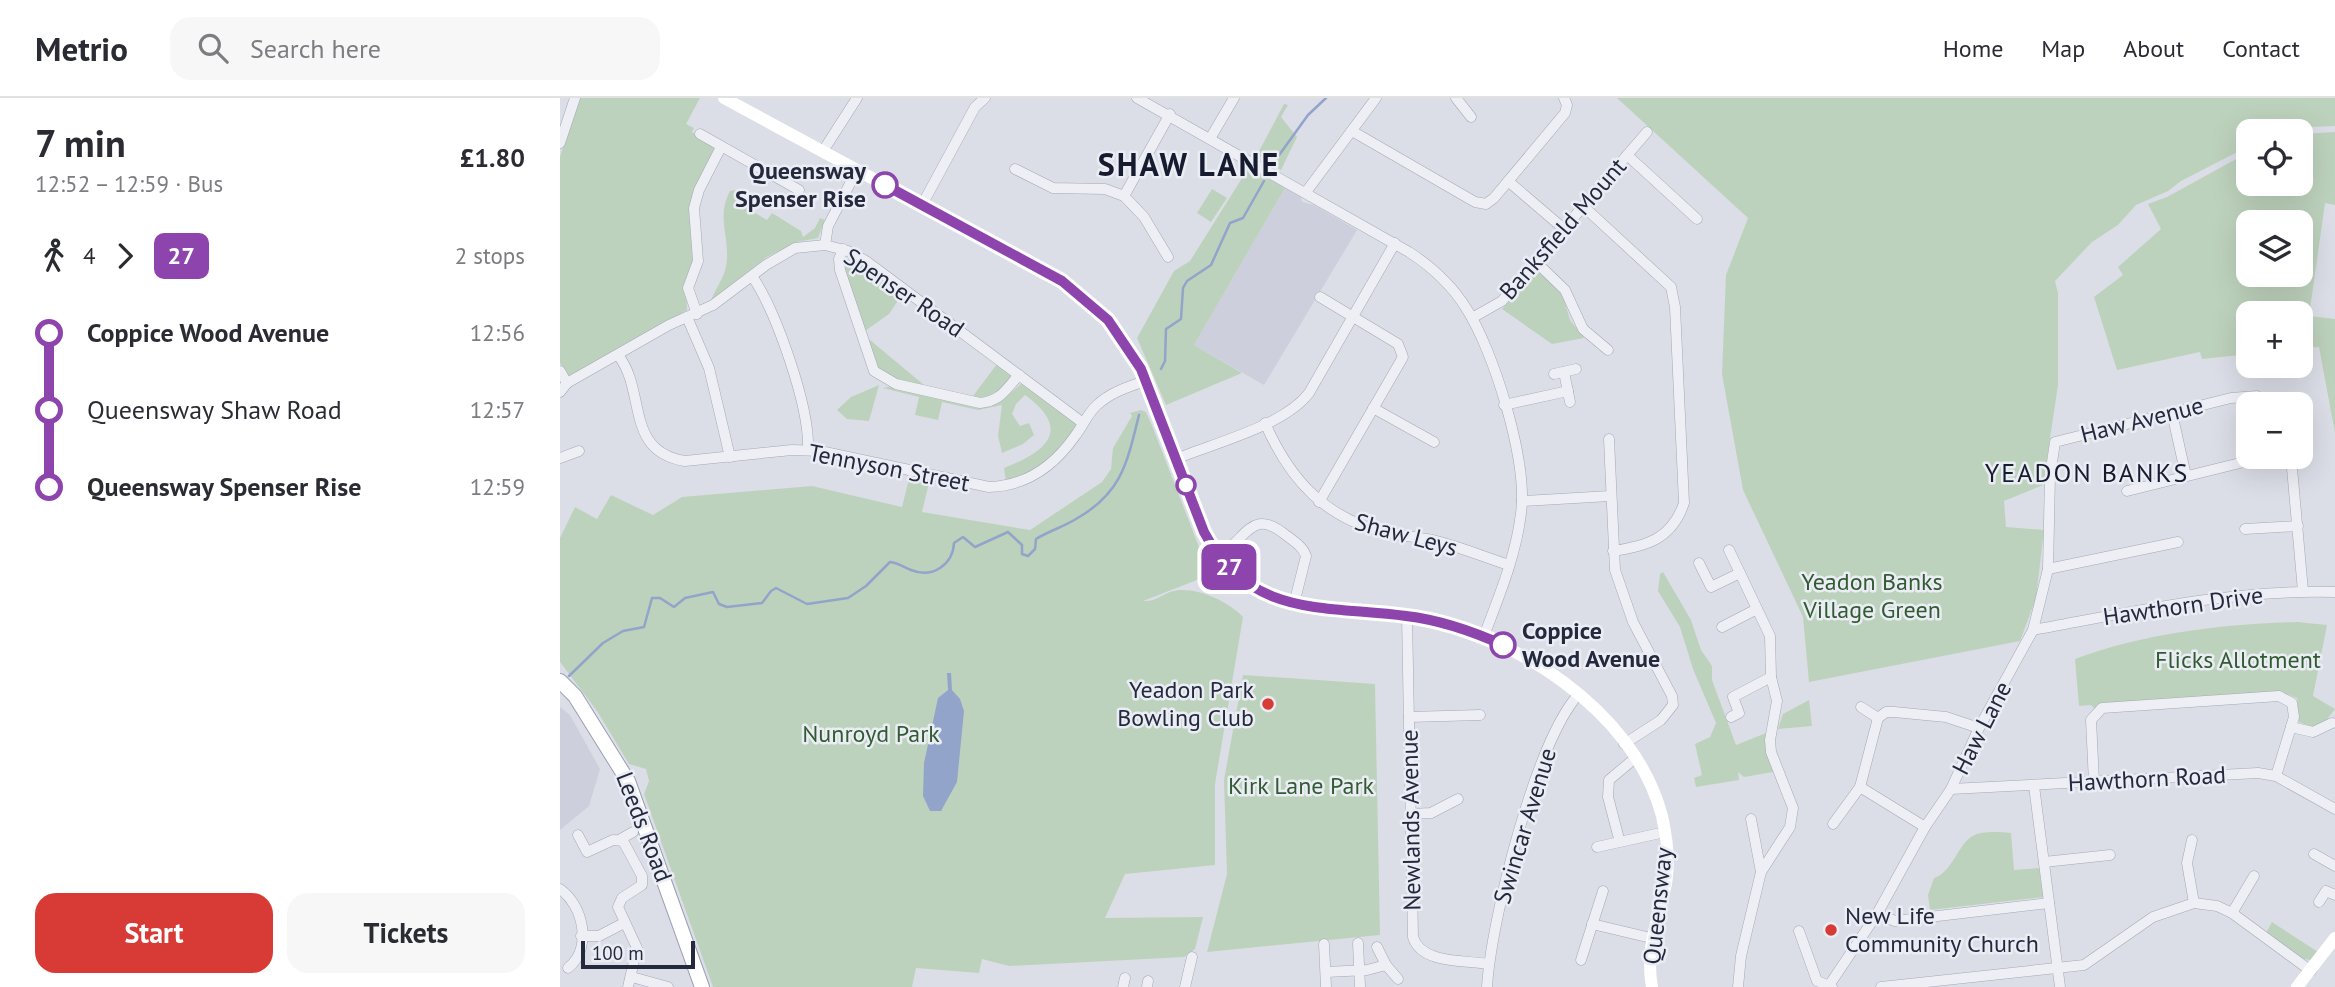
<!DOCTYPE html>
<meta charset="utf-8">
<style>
:root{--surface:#fff;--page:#f7f7f7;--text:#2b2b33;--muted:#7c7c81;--line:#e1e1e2;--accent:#d83b35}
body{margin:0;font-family:"PT Sans",sans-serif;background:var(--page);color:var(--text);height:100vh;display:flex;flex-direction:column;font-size:26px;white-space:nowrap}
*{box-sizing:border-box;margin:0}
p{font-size:23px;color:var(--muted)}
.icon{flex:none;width:38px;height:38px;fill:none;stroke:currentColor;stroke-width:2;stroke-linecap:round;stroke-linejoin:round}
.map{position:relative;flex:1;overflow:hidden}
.side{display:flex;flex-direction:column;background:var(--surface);width:560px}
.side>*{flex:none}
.badge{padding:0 14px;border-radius:10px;font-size:24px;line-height:46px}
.fabs{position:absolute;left:1676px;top:21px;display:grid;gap:14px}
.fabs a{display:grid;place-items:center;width:77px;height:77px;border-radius:14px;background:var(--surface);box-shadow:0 7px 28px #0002;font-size:35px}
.scale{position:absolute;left:21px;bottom:18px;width:114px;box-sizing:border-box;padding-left:7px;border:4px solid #24293e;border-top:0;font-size:19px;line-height:24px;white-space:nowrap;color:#24293e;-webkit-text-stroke:5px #ebedf5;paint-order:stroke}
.map>.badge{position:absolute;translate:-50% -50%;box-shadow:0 0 0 4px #fff}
.legs{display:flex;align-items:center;gap:10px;height:77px;padding:0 35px;font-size:23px}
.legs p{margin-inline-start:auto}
.overview{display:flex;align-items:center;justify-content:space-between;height:119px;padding:0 35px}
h1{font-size:38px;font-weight:800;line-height:52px}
.button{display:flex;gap:14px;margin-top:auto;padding:14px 35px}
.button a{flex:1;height:80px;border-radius:21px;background:var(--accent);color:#fff;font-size:28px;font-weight:800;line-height:80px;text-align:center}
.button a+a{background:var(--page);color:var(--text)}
ul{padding:0 35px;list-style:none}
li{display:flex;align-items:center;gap:24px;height:77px;font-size:26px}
li i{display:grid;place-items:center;width:10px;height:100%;margin:0 9px;background:currentColor}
li i::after{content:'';width:18px;height:18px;margin:-9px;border:5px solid;border-radius:50%;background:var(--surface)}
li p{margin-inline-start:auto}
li:first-child i{background:linear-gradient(#0000 50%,currentColor 0)}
li:last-child i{background:linear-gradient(currentColor 50%,#0000 0)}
header{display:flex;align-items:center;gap:42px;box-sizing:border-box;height:98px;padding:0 35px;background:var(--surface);border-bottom:2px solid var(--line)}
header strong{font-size:33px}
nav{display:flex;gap:38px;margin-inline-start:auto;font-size:24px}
.search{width:490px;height:63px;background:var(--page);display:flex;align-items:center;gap:18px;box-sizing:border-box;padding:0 24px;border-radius:21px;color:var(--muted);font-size:26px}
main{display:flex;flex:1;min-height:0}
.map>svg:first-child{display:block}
.built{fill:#cdd0dc}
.green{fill:#bdd2bc;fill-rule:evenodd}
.water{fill:#93a4cb}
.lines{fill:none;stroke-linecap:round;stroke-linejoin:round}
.stream{stroke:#93a4cb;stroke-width:2.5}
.street-casing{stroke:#a4a8b4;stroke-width:11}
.primary-casing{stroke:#9a9fb4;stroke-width:16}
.street{stroke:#eeeff5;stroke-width:10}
.secondary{stroke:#fff;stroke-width:12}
.primary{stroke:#fff;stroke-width:14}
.line-1-casing{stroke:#fff;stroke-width:16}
.line-1{stroke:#8e44ad;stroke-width:10}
.stop-1-dot{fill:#fff;stroke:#8e44ad;stroke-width:3.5}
.poi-dot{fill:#d83b35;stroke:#ebedf5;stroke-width:2.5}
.labels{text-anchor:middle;stroke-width:5;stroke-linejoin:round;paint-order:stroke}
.stop-label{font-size:24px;font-weight:bold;fill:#24293e;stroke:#ebedf5;text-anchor:end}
.street-label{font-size:24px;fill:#24293e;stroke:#ebedf5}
.park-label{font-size:24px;fill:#315b31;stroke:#ebedf5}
.poi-label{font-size:24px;fill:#24293e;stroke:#ebedf5;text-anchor:end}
.neighbourhood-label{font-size:26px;letter-spacing:2px;fill:#171b2f;stroke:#ebedf5}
.district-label{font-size:32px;font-weight:bold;letter-spacing:2px;fill:#171b2f;stroke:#ebedf5}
</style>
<header>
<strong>Metrio</strong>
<div class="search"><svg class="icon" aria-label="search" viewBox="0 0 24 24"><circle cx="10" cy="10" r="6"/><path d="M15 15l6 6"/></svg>Search here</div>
<nav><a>Home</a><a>Map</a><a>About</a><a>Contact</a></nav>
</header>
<main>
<section class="side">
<div class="overview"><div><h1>7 min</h1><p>12:52 – 12:59 · Bus</p></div><b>£1.80</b></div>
<div class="legs"><svg class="icon" aria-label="walk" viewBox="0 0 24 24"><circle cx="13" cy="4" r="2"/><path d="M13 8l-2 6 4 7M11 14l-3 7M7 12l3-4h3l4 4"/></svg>4<svg class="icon" aria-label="forward" viewBox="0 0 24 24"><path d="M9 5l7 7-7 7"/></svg><b class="badge" style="background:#8e44ad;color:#fff">27</b><p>2 stops</p></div>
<ul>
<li><i style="color:#8e44ad"></i><b>Coppice Wood Avenue</b><p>12:56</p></li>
<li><i style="color:#8e44ad"></i><span>Queensway Shaw Road</span><p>12:57</p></li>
<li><i style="color:#8e44ad"></i><b>Queensway Spenser Rise</b><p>12:59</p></li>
</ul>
<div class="button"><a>Start</a><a>Tickets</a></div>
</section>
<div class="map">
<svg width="1775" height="889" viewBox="0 0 1775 889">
<rect width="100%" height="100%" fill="#dbdee7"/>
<g class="built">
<polygon points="725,90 741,99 742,104 754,107 797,132 704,287 634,247"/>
<polygon points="0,609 10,617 40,671 29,708 0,732"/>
</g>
<g class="green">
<polygon points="18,0 140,0 126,26 134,30 132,34 146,42 156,53 139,83 134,162 126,181 127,212 9,278 0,265 0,59"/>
<polygon points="1057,0 1775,0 1775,28 1750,29 1735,33 1689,33 1689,48 1621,83 1608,93 1576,107 1558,127 1532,144 1495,183 1498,195 1498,287 1483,387 1444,403 1446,429 1484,432 1476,500 1460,543 1249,584 1243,519 1183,392 1162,276 1166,177 1188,120"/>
<polygon points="724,6 728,7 721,19 737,39 721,72 697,57"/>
<path d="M1775,34V107L1765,105L1749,218L1775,221V335L1759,249L1741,250V215H1689V256L1642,261L1640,254L1557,272L1534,199L1563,177L1558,169L1601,131L1588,106L1607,99L1689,54V86H1741V36ZM1689,124H1741V177H1689Z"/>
<polygon points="689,69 725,90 634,247 682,275 606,307 577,240 614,173 630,163"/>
<polygon points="652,91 667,100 651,124 637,115"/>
<path d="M174,92L192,103L188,111L207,122L212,115L241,133L243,139L255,130L260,120L265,122L258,140L237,144L207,159L151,202C157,188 167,176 167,160C168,134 157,118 170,93Z"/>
<polygon points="291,159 330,185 331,191 343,195 329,216 305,233 285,175 286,162"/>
<polygon points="981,175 1002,195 1010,222 1024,240 992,246 942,211 975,176"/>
<polygon points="310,242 364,287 413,298 437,266 453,279 442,294 419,302 330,280 316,268 306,245"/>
<path d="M462,285L515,324L516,328C506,358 473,374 446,384L444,370C488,353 512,331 465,297L456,306L452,316L460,328L469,325L474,337L463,346L442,355L438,338L442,307L418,312L382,304L378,322L355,317L359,299L323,290L333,288L419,308L445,300Z"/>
<polygon points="319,287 309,323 287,321 277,312 291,299"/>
<path d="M581,312L586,314L593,330L639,449L667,480L660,484L637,482L583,503C594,504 600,498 610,494C631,486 669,503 683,519L655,686V767L565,776L545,820L643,819L635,851L624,859L449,868L422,861L419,875L356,870L352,889H153L84,696L89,683L86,671L69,666L37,613L0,564V440L15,409L37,421L51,397L93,417L122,399L252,388L342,409L349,381L369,385L362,414L470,432L542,384L551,371L553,350L572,318L570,315Z"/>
<polygon points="1103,474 1131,522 1141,552 1152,568 1152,582 1176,647 1206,635 1207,655 1213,674 1184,679 1178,674 1179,682 1136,689 1134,680 1142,677 1135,646 1150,639 1156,625 1133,571 1120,529 1098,493 1100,476"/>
<path d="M1737,524L1767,527L1753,598L1775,611L1764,625L1754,630L1739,624L1737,600L1718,593L1537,613L1531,607L1519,608L1515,561C1585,535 1663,526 1737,524Z"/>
<polygon points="683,577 815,586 820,837 647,854 667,776 664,682"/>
<polygon points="1249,602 1252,628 1218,631 1223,616"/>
<path d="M1440,734L1451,735L1454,772L1479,770L1483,799L1370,812L1368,797L1374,780C1395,773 1397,743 1417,736C1424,734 1433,734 1440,734Z"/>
<polygon points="1712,824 1758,854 1751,862 1744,861 1706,835"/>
</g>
<polygon class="water" points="387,575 391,575 392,592 400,601 404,613 397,684 381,713 370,713 363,698 364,665 378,600 388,592"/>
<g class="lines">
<g class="stream">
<polyline points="717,60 748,17 766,0"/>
<polyline points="601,271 605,263 606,231 621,221 623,190 627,183 651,167 670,125 683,120 704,83"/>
<path d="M9,578L43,545L63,533L84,529L92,500H100L114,509L125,500L153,494L159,506L167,509L202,505L211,493L216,490L247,506L288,500L306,488L330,464C339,465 343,469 351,472C373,481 393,466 394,445L403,439L415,449L448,434L462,447V456L468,458L475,451L476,441C489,433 503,429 516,421C562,395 567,365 579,317"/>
</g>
<g class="street-casing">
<g id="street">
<path d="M577,0L849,154C872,169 891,186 906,210C934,253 968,364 961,415C956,458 939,498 924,538"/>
<polyline points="896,0 911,19"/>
<polyline points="792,33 915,104 926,106 934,100 1005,15 1007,7 1004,0"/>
<polyline points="140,36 239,92"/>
<polyline points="651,39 674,0"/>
<polyline points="0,45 15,0"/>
<polyline points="263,53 297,0"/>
<polyline points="1067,57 1137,121"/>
<polyline points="455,71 493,90 545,91 564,98 584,119 608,159"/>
<polyline points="948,83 1004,131"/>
<polyline points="746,94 816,0"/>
<polyline points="564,98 610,16"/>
<polyline points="362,107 415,9 425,0"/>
<path d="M1023,108L1111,189L1115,209L1124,405C1112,441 1087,448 1053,453"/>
<polyline points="265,147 268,128 297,72"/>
<path d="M283,151L279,161L280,172L314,273L336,286L420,305C441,303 446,291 459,277"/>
<polyline points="976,164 1005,192 1023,231 1048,252"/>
<path d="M192,178C216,213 250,309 248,352"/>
<polyline points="137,216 128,190 138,163 134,110 139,92 161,49"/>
<polyline points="127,219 149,270 170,359"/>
<polyline points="912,220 942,203 1087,34"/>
<path d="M58,257C87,294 64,353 125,363L232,352L260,353L429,389C466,388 494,368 515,338C523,328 527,316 537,307C551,294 568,289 585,283"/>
<polyline points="0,273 7,285"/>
<polyline points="1004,274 1010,304"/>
<polyline points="994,276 1016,271"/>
<polyline points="0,294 7,285 109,227 153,207 206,167 235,150 265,147 288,153 306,163 523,325"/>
<polyline points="944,307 1008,293"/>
<polyline points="813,310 874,344"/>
<polyline points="1612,315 1626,378"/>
<path d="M705,325C730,382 766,422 829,435C843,438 858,439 872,442C898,448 924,459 949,467"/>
<polyline points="1049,341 1055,472 1073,524 1112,598 1113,607 1101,622 1064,646"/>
<polyline points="1731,359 1743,493"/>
<polyline points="0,360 19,353"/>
<path d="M616,361C654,345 724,328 749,295L835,145"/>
<polyline points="1567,393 1684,364 1732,360"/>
<polyline points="962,403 1050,398"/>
<polyline points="759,404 843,259 838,246 760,199"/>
<polyline points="1685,431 1738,428"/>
<polyline points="1169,452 1210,538 1211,579 1217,603 1210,642 1211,654 1233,710 1230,729 1201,774"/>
<path d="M659,457C688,441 691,408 727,438C735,444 743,449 746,458L734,506"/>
<polyline points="1139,465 1151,489 1180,475"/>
<polyline points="1488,471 1618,444"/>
<path d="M847,518L853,839C861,866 904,862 928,866"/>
<polyline points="1162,529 1197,511"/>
<path d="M1473,532C1572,514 1673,491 1775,494"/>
<polyline points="1301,609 1318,620"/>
<polyline points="849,619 920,617"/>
<polyline points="1171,619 1179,615 1173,599 1211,579"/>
<polyline points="1731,629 1753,634 1772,625"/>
<polyline points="1534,684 1531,622 1542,610 1719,598 1732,605 1734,619 1716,678"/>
<polyline points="1474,688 1500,889"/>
<polyline points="1391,691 1698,675 1716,678 1775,711"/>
<polyline points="851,716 871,715 898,701"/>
<polyline points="1273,726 1300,689"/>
<polyline points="1365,729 1300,689 1318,620 1326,614 1334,614 1386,619 1419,630"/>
<polyline points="18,737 27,754 53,742 63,743 82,778 82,787 62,800 58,809 77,850 68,889"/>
<polyline points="1058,737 1048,699 1049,682 1074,661"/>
<polyline points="59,742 73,734"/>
<polyline points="1632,742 1627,765 1634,805"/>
<polyline points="1037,749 1105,734"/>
<polyline points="1754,756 1775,768"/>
<polyline points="1484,764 1550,757"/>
<path d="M0,791C23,807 33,850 8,870"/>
<polyline points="1759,804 1766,793 1775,797"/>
<polyline points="1672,815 1694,778"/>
<polyline points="1317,816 1335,823 1489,805"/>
<polyline points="1032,826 1091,840"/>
<polyline points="1239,833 1257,883 1272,889"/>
<polyline points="21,838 39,838 64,825"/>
<polyline points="798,845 800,889"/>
<polyline points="764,846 766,889"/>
<polyline points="817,849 826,867"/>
<polyline points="1021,862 1043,793"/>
<polyline points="766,874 807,872 826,867 838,881"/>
<polyline points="72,879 108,889"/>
<polyline points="563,889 565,880"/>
<polyline points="587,889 588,883"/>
<polyline points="625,889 632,859"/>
<path d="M927,889C931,823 975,645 1018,597"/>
<polyline points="1178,889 1181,858 1201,774 1191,721"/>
<polyline points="1268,889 1317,816 1365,729 1391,691 1419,630 1473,532 1488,471 1490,378 1495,344 1671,300 1697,298 1707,306"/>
<polyline points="1321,889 1524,867 1593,819 1634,805 1657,808 1672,815 1751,873"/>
</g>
</g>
<g class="primary-casing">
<polyline id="primary" points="0,583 15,598 68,683 142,889"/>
</g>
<use href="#street" class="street"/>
<g class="secondary">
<path d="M164,0L502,183C576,234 595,306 625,386C637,415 646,447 669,469C723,520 783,508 849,518C951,534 1074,611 1102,718C1107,740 1110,763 1106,786C1098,822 1085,851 1092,889"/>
<polyline points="1737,889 1775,840"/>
</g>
<use href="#primary" class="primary"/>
</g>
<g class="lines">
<g class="line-1-casing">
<path id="line-1" d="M325,87L502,183L548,222L581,271L644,434C690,521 765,507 846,518C880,522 912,533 943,547"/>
</g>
<use href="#line-1" class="line-1"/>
</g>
<g class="stop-1-dot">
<circle cx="325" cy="87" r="12"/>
<circle cx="626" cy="387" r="9"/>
<circle cx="943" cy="547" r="12"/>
</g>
<g class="poi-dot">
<circle cx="708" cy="606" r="7"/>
<circle cx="1271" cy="832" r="7"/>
</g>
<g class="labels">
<g class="stop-label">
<text x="306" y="81">Queensway<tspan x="306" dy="28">Spenser Rise</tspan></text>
<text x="962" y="541" text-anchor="start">Coppice<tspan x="962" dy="28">Wood Avenue</tspan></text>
</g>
<g class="street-label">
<text transform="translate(1003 131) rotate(-49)" y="8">Banksfield Mount</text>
<text transform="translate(344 195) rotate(34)" y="8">Spenser Road</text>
<text transform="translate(1582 322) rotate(-14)" y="8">Haw Avenue</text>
<text transform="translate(329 370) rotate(11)" y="8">Tennyson Street</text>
<text transform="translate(846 437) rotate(15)" y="8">Shaw Leys</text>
<text transform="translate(1623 508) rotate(-8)" y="8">Hawthorn Drive</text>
<text transform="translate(1422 630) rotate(-63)" y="8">Haw Lane</text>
<text transform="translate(1587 681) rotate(-3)" y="8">Hawthorn Road</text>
<text transform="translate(851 722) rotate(-91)" y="8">Newlands Avenue</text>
<text transform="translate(965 728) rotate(-73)" y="8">Swincar Avenue</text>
<text transform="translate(84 729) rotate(69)" y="8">Leeds Road</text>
<text transform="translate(1098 808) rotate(-84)" y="8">Queensway</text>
</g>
<g class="park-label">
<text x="1312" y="492">Yeadon Banks<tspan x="1312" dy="28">Village Green</tspan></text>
<text x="1678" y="570">Flicks Allotment</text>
<text x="311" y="644">Nunroyd Park</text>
<text x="741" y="696">Kirk Lane Park</text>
</g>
<g class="poi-label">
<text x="694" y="600">Yeadon Park<tspan x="694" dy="28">Bowling Club</tspan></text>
<text x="1285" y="826" text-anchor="start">New Life<tspan x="1285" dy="28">Community Church</tspan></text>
</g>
<g class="neighbourhood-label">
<text x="1527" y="384">YEADON BANKS</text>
</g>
<g class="district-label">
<text x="629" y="78">SHAW LANE</text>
</g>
</g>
</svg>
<div class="fabs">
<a><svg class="icon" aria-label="locate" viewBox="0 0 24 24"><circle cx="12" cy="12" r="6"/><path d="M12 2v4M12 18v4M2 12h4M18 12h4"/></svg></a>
<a><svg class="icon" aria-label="layers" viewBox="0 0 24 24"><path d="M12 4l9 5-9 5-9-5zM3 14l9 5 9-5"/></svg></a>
<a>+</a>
<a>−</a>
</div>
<div class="scale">100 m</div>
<b class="badge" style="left:669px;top:469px;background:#8e44ad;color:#fff">27</b>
</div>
</main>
